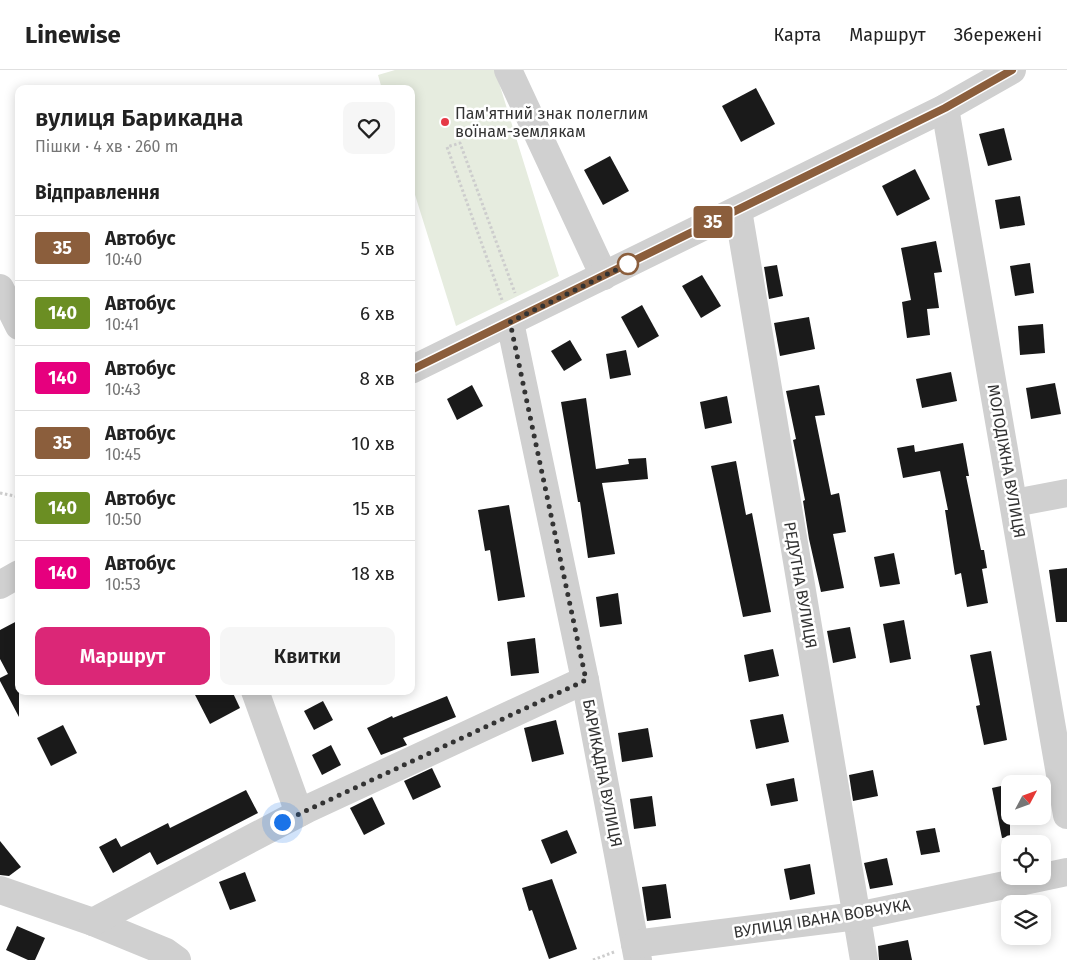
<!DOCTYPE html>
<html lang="uk">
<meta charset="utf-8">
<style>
:root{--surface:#fff;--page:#f6f6f6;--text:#222;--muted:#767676;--line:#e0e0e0;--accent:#db2777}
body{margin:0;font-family:"Fira Sans",sans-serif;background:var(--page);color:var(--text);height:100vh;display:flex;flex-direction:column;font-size:19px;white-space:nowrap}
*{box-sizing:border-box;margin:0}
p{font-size:16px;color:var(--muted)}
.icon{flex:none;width:28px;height:28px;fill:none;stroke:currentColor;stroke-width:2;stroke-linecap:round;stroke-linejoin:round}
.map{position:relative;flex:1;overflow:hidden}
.sheet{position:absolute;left:15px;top:15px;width:400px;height:610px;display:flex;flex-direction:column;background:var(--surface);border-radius:10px;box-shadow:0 2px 12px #0003}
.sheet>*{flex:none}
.badge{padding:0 10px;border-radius:4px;font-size:18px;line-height:32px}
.needle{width:32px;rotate:49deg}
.buttons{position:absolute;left:1001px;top:705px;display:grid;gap:10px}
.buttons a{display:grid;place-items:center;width:50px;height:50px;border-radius:10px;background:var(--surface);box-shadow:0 2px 12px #0003;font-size:25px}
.you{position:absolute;width:25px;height:25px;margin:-12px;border:4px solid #fff;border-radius:50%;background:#1a73e8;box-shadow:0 0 0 8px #1a73e833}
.map>.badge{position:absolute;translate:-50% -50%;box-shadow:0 0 0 2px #fff}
h2{padding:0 20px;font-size:19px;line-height:45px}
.round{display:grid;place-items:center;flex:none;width:52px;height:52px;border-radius:10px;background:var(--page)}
.summary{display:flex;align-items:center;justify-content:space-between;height:85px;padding:0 20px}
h1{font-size:24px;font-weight:600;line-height:38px}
.cta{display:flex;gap:10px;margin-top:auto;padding:10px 20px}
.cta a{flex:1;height:58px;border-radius:10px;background:var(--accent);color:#fff;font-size:20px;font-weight:600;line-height:58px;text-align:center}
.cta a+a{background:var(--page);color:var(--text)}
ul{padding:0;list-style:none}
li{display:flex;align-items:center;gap:15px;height:65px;padding:0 20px;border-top:1px solid var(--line)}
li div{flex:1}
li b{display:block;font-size:19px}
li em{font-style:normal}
li .badge{min-width:55px;font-weight:700;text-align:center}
header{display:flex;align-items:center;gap:30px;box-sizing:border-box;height:70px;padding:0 25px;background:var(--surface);border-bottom:1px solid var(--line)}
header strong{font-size:24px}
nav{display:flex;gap:28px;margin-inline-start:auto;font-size:18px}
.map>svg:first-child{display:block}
.green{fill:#e6ecdf}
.building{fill:#1a1a1a}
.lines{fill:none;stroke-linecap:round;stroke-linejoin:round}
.path{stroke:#cdcdcd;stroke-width:3;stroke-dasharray:2.5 2.5;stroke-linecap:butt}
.minor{stroke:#d0d0d0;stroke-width:28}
.line-casing{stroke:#fff;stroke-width:11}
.line{stroke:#8b5e3c;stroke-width:8}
.walk{stroke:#333;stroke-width:5;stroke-dasharray:0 9}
.poi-dot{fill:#e63946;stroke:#fff;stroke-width:2}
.stop-dot{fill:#fff;stroke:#8b5e3c;stroke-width:2.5}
.labels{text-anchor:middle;stroke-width:5;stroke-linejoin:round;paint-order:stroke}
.poi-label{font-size:16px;fill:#333;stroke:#fff;text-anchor:start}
.street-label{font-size:16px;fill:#333;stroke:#fff}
</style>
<header>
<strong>Linewise</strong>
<nav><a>Карта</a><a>Маршрут</a><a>Збережені</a></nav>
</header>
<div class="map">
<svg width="1067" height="890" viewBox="0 0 1067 890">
<rect width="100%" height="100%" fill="#fff"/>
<polygon class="green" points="395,0 495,0 559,206 456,256 411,112 411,19 382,19 378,5"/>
<g class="building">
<polygon points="756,18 775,54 741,72 722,36"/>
<polygon points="1004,58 1012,90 988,96 979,64"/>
<polygon points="610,86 629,121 603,135 584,100"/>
<polygon points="915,99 930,129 897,146 882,116"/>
<polygon points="1020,126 1025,155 1000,159 995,130"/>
<polygon points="936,171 942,202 934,203 939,238 927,239 930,265 907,268 902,232 911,230 901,178"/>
<polygon points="1030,193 1034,223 1015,226 1010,196"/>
<polygon points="777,195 783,226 769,229 764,197"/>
<polygon points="702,205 721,236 701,248 682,216"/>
<polygon points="642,235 659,266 638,278 621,247"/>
<polygon points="809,247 815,279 780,286 774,253"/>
<polygon points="1043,254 1045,283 1020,285 1018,256"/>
<polygon points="570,270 582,290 564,301 551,281"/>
<polygon points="626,280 631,305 610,309 606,284"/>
<polygon points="951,302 957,331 922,338 916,309"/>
<polygon points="1055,313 1061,344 1031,349 1026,318"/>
<polygon points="472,315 483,336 457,350 447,329"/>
<polygon points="819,315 825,345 815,346 831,425 839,423 846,462 833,464 844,518 821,522 809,469 803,431 805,430 793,370 796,369 786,321"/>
<polygon points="727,326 732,353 705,359 700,332"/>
<polygon points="586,328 596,399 629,394 628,389 646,388 648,409 602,413 615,484 588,488 580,432 578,432 561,332"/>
<polygon points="963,373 969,406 966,406 981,480 984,480 987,498 982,499 988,533 967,537 961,503 955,505 945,440 948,440 940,401 903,408 897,378 914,375 915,382"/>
<polygon points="736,391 746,445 752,443 771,542 743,547 711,396"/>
<polygon points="509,435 525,527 498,531 490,480 485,481 478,440"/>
<polygon points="894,483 900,514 880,517 874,487"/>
<polygon points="1067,498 1067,552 1056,552 1049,500"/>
<polygon points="618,523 622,554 600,557 596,527"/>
<polygon points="19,550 19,647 0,611 0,608 8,604 0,589 0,560"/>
<polygon points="904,550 911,589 890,593 883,554"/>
<polygon points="850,557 856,588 833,593 827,561"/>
<polygon points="535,568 539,603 511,606 507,572"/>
<polygon points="773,579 779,606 749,612 744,585"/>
<polygon points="991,581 1007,670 984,675 976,636 980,635 970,585"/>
<polygon points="193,621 232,621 240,638 210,654"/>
<polygon points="447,626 456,647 403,668 407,675 381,685 367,658 392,646 393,648"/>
<polygon points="323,631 333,650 314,660 304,641"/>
<polygon points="783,644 789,672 756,679 750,650"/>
<polygon points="556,650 564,684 532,692 524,658"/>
<polygon points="63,655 77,683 51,696 37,668"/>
<polygon points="648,658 653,687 622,692 618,663"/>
<polygon points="331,675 341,695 322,705 312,685"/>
<polygon points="432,698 441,717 413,730 404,711"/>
<polygon points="873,700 878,726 853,731 849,705"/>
<polygon points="794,708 798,731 771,736 766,714"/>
<polygon points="1010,714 1010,767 1002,768 992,718"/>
<polygon points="246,720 258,743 157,795 150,782 113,803 99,777 116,768 121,777 168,753 170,758"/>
<polygon points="652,726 656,756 634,759 630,729"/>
<polygon points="372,727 385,754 364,765 350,738"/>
<polygon points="935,758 940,782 921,785 916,761"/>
<polygon points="567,760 577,783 551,794 541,770"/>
<polygon points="0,771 21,797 9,806 0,805"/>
<polygon points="887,788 893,815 870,819 864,793"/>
<polygon points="810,794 815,824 790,830 784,799"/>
<polygon points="245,802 256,831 230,840 219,812"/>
<polygon points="552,809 577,879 549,889 532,840 529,841 522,818"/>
<polygon points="666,814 671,848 647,851 642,817"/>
<polygon points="17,856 45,868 35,890 28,890 6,880"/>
<polygon points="908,870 912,890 879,890 878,876"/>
</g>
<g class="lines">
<g class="path">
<polyline points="502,230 447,77 460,73 515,223"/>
<polyline points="0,423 19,427"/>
<polyline points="593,890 614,882"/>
</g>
<g class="minor">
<polyline points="508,0 604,206"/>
<polyline points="945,38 1067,745"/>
<polyline points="738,140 864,890"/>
<polyline points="0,218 19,256"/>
<polyline points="510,252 585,610 638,890"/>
<polyline points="411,300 945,38 1012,0"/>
<polyline points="1014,433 1067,423"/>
<polyline points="0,515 19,504"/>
<polyline points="255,621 299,743"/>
<polyline points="0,820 93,852 166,882 177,890"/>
<polyline points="93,852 307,739 585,610"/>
<polyline points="635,874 857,846 1067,802"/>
</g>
</g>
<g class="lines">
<g class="line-casing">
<polyline id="line" points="411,300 945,38 1012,0"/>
</g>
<use href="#line" class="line"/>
<polyline class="walk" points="282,752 586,610 510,252 632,192 628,194"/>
</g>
<circle class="poi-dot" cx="445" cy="52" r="5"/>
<circle class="stop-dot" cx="628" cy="194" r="10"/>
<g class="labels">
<g class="poi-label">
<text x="455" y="49">Пам'ятний знак полеглим<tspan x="455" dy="18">воїнам-землякам</tspan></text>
</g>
<g class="street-label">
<text transform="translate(1007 391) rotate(80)" y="6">МОЛОДІЖНА ВУЛИЦЯ</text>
<text transform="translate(801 515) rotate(80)" y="6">РЕДУТНА ВУЛИЦЯ</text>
<text transform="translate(603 703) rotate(79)" y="6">БАРИКАДНА ВУЛИЦЯ</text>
<text transform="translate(822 848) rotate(-9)" y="6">ВУЛИЦЯ ІВАНА ВОВЧУКА</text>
</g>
</g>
</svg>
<div class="buttons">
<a><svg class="needle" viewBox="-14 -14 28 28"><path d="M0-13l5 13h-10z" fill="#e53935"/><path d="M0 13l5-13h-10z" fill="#767676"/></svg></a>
<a><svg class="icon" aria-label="locate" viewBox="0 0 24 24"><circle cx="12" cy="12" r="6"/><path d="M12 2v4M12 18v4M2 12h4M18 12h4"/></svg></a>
<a><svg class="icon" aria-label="layers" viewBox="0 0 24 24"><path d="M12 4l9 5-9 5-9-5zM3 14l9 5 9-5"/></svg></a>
</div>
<div class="you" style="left:282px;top:752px"></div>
<b class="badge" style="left:713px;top:152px;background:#8b5e3c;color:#fff">35</b>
<section class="sheet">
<div class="summary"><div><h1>вулиця Барикадна</h1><p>Пішки · 4 хв · 260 m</p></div><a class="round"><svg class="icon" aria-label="heart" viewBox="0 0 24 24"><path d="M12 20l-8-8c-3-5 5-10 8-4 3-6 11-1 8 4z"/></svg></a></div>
<h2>Відправлення</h2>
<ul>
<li><span class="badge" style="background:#8b5e3c;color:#fff">35</span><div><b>Автобус</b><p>10:40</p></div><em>5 хв</em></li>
<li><span class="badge" style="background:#6b8e23;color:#fff">140</span><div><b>Автобус</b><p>10:41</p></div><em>6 хв</em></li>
<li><span class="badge" style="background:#e6007e;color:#fff">140</span><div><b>Автобус</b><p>10:43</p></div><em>8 хв</em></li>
<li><span class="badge" style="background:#8b5e3c;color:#fff">35</span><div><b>Автобус</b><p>10:45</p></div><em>10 хв</em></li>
<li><span class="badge" style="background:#6b8e23;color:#fff">140</span><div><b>Автобус</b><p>10:50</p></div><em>15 хв</em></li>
<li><span class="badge" style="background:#e6007e;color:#fff">140</span><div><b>Автобус</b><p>10:53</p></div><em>18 хв</em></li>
</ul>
<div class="cta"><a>Маршрут</a><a>Квитки</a></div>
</section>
</div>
